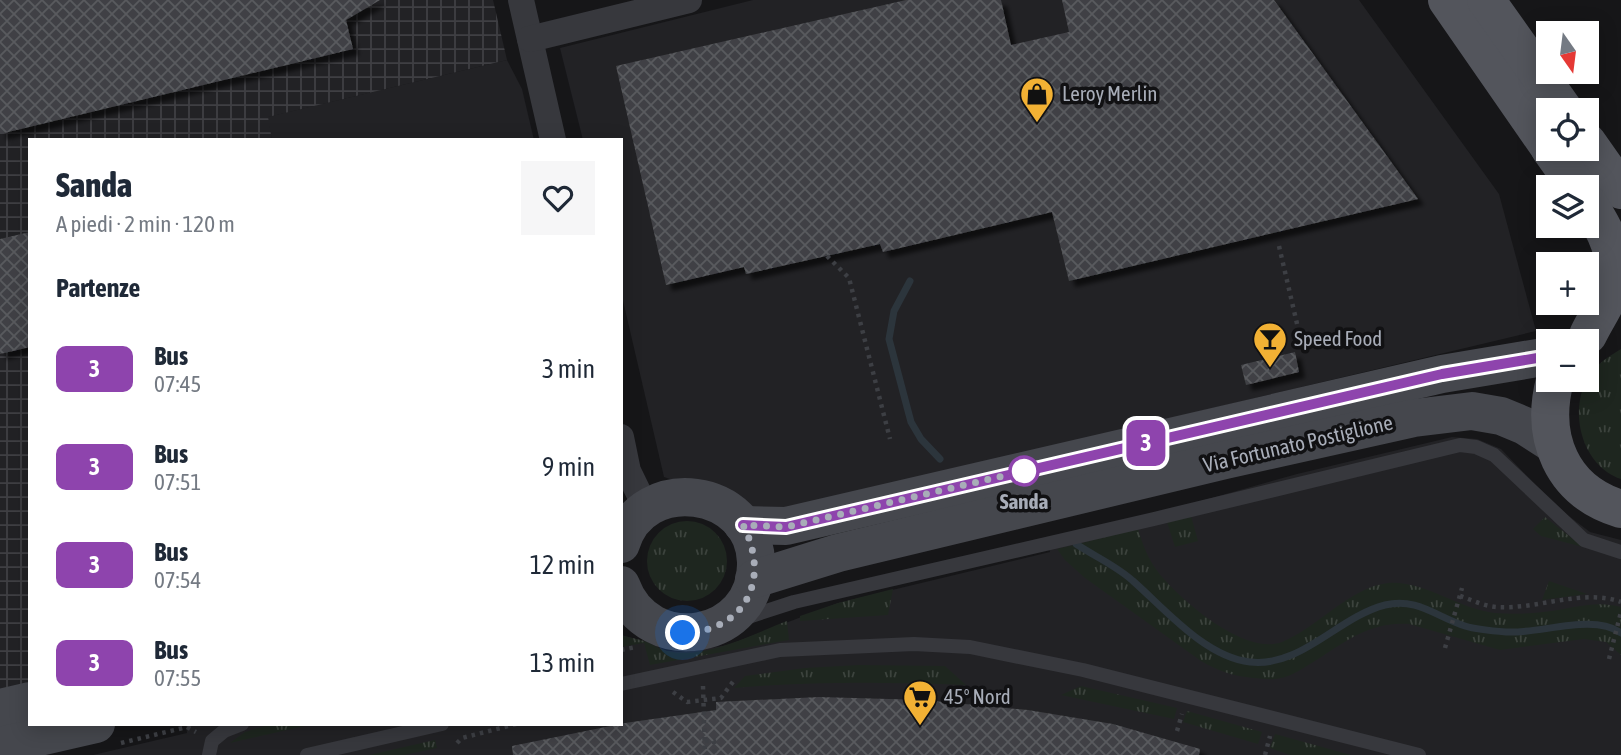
<!DOCTYPE html>
<html lang="it">
<meta charset="utf-8">
<style>
:root{--surface:#fff;--page:#f6f6f7;--text:#1f2937;--muted:#747a83}
body{margin:0;font-family:"Asap Condensed",sans-serif;background:var(--page);color:var(--text);height:100vh;display:flex;flex-direction:column;font-size:26px;white-space:nowrap}
*{box-sizing:border-box;margin:0}
p{font-size:23px;color:var(--muted)}
.icon{flex:none;width:38px;height:38px;fill:none;stroke:currentColor;stroke-width:2;stroke-linecap:round;stroke-linejoin:round}
.map{position:relative;flex:1;overflow:hidden}
.drawer{position:absolute;left:28px;top:138px;width:595px;height:588px;display:flex;flex-direction:column;background:var(--surface);border-radius:0px;box-shadow:0 4px 18px #0003}
.drawer>*{flex:none}
.badge{padding:0 14px;border-radius:10px;font-size:24px;line-height:46px}
.needle{width:46px;rotate:166deg}
.fabs{position:absolute;left:1536px;top:21px;display:grid;gap:14px}
.fabs a{display:grid;place-items:center;width:63px;height:63px;border-radius:0px;background:var(--surface);box-shadow:0 4px 18px #0003;font-size:35px}
.you{position:absolute;width:35px;height:35px;margin:-18px;border:5px solid #fff;border-radius:50%;background:#1a73e8;box-shadow:0 0 0 10px #1a73e833}
.map>.badge{position:absolute;translate:-50% -50%;box-shadow:0 0 0 4px #fff}
h2{padding:0 28px;font-size:26px;line-height:63px}
.round{display:grid;place-items:center;flex:none;width:74px;height:74px;border-radius:0px;background:var(--page)}
.overview{display:flex;align-items:center;justify-content:space-between;height:119px;padding:0 28px}
h1{font-size:33px;font-weight:800;line-height:52px}
ul{padding:0;list-style:none}
li{display:flex;align-items:center;gap:21px;height:98px;padding:0 28px}
li div{flex:1}
li b{display:block;font-size:26px}
li em{font-style:normal}
li .badge{min-width:77px;font-weight:700;text-align:center}
.map>svg:first-child{display:block}
.built{fill:#222225}
.industrial{fill:url(#industrial-grid)}
.grass{fill:url(#grass-tufts)}
.lines{fill:none;stroke-linecap:round;stroke-linejoin:round}
.stream{stroke:#2c353c;stroke-width:7}
.building{fill:url(#building-cross-hatch);filter:url(#shadow)}
.path{stroke:#3d3f44;stroke-width:4.5;stroke-dasharray:3.5 5;stroke-linecap:butt}
.lane{stroke:#37383d;stroke-width:14}
.street{stroke:#37383d;stroke-width:26}
.secondary{stroke:#45474d;stroke-width:38}
.primary{stroke:#53555c;stroke-width:38}
.line-casing{stroke:#fff;stroke-width:16}
.line{stroke:#8e44ad;stroke-width:10}
.walk{stroke:#a8adb8;stroke-width:7;stroke-dasharray:0 12.6}
.stop-dot{fill:#fff;stroke:#8e44ad;stroke-width:3.5}
.labels{text-anchor:middle;stroke-width:7;stroke-linejoin:round;paint-order:stroke}
.poi-label{font-size:21px;fill:#a8adb8;stroke:#111113;text-anchor:start}
.street-label{font-size:21px;fill:#a8adb8;stroke:#111113}
.stop-label{font-size:21px;font-weight:bold;fill:#a8adb8;stroke:#111113}
</style>
<div class="map">
<svg width="1621" height="755" viewBox="0 0 1621 755">
<defs>
<pattern id="industrial-grid" width="8" height="8" patternUnits="userSpaceOnUse" patternTransform="scale(1.75)"><rect width="8" height="8" fill="#222225"/><path d="M0 4h8M4 0v8" fill="none" stroke="#3f3f43"/></pattern>
<pattern id="grass-tufts" width="24" height="20" patternUnits="userSpaceOnUse" patternTransform="scale(1.75)"><rect width="24" height="20" fill="#1e261f"/><path d="M3 7l-1-3M5 7V3M7 7l1-3M15 17l-1-3M17 17v-4M19 17l1-3" fill="none" stroke="#3c433d"/></pattern>
<pattern id="building-cross-hatch" width="8" height="8" patternUnits="userSpaceOnUse" patternTransform="scale(1.75)"><rect width="8" height="8" fill="#404145"/><path d="M0 0l8 8M0 8l8-8" fill="none" stroke="#595a5e"/></pattern>
<filter id="shadow"><feDropShadow dx="6" dy="6" stdDeviation="2" flood-color="#0009"/></filter>
</defs>
<rect width="100%" height="100%" fill="#161618"/>
<g class="built">
<polygon points="753,0 1359,0 1499,194 1536,331 778,512 762,510 664,477 621,292 621,140 583,140 560,48"/>
<polygon points="507,60 522,89 534,140 272,140 267,117"/>
<polygon points="1452,437 1477,439 1501,449 1558,508 1590,532 1621,540 1621,755 93,755 187,733 186,725 621,724 621,635 644,641 667,651 687,652 728,645 838,603 1050,552 1047,539 1183,506 1297,474"/>
</g>
<polygon class="industrial" points="0,0 493,0 507,60 268,117 272,140 30,140 30,684 0,692"/>
<g class="grass">
<path d="M1621,349V479C1582,466 1568,411 1588,378C1596,364 1608,357 1621,349Z"/>
<polygon points="1191,516 1198,541 1175,547 1167,522"/>
<polygon points="1545,517 1583,547 1541,536 1533,529"/>
<circle cx="687" cy="561" r="40"/>
<path d="M1138,529C1143,545 1148,559 1158,572C1180,600 1245,656 1282,642C1317,628 1350,587 1388,583C1424,580 1458,609 1495,613C1516,615 1537,613 1558,610C1580,606 1599,601 1621,607V655L1606,642L1584,639L1500,650L1409,624C1368,621 1343,644 1310,664C1299,671 1288,678 1275,679C1268,680 1260,678 1253,678C1233,676 1218,671 1201,661L1085,578L1065,560L1057,549Z"/>
<polygon points="1549,581 1587,594 1542,600"/>
<polygon points="893,589 888,615 800,621 800,616 838,603"/>
<path d="M787,621L789,640L650,665L644,643L621,647V635C630,638 639,639 647,642C654,645 661,650 667,651C704,660 753,634 787,621Z"/>
<path d="M859,665L945,666L966,685C888,682 811,681 734,688L745,676L805,668Z"/>
<polygon points="1081,686 1177,708 1174,719 1061,695"/>
<polygon points="1187,711 1262,732 1258,744 1183,722"/>
<polygon points="272,724 309,725 230,743 245,732"/>
<polygon points="1275,734 1351,755 1290,755 1270,748"/>
<polygon points="435,740 437,748 404,755 369,755"/>
</g>
<g class="lines">
<g class="stream">
<polyline points="910,281 894,311 889,339 911,422 921,439 940,459"/>
<path d="M1076,544C1094,556 1117,566 1133,581C1165,609 1205,657 1250,662C1301,668 1338,617 1385,605C1416,597 1437,617 1465,626C1478,630 1493,631 1507,632C1541,634 1593,613 1621,633"/>
</g>
</g>
<g class="building">
<polygon points="0,0 380,0 346,20 353,49 0,134"/>
<polygon points="906,0 1001,0 1011,45 1069,32 1062,0 1274,0 1418,199 1069,281 1052,212 883,252 880,244 746,274 744,267 666,285 616,66"/>
<polygon points="30,232 30,347 0,354 0,239"/>
<polygon points="1295,352 1299,372 1246,385 1241,365"/>
<polygon points="819,697 923,700 1028,710 1113,724 1200,749 1199,755 513,755 512,746 625,723 716,710 716,702"/>
</g>
<g class="lines">
<g class="path">
<polyline points="1279,246 1301,341"/>
<polyline points="827,256 849,278 890,439"/>
<path d="M1460,596C1472,600 1484,606 1496,607C1536,610 1584,588 1621,602"/>
<polyline points="1445,648 1462,588"/>
<polyline points="621,650 636,647"/>
<polyline points="1609,659 1621,612"/>
<polyline points="703,686 705,755"/>
<polyline points="673,692 687,702 721,698 735,679"/>
<polyline points="1177,731 1182,714"/>
<polyline points="705,741 714,741 715,755"/>
<polyline points="121,743 187,727 196,732"/>
<polyline points="457,743 462,738 516,724"/>
<polyline points="1265,755 1270,736"/>
</g>
<g class="lane">
<polyline points="742,619 794,602 1154,519 1460,445 1476,447 1494,455 1584,540 1621,552"/>
<polyline points="621,684 780,650 914,644 970,647 1083,670 1419,755"/>
<polyline points="209,755 212,741 224,731 242,724"/>
<polyline points="307,755 442,724"/>
</g>
<g class="street">
<polyline points="521,0 553,140"/>
<polyline points="530,39 689,0"/>
<polyline points="621,437 628,471 646,508"/>
</g>
<g class="secondary">
<polyline points="743,525 786,526 1442,374 1549,356"/>
<path d="M621,544C642,472 754,487 756,562C758,641 648,660 621,585"/>
<polyline points="754,579 838,553 1225,460 1414,418 1472,411 1501,416 1525,426 1553,444"/>
<polyline points="0,708 30,701"/>
<polyline points="0,746 96,724"/>
</g>
<g class="primary">
<polyline points="1447,0 1549,147"/>
<polyline points="1486,0 1564,110"/>
<polyline points="1587,142 1621,190"/>
<polyline points="1550,149 1577,187"/>
<path d="M1587,202C1605,228 1621,258 1611,290C1606,305 1595,320 1588,335"/>
<path d="M1555,380C1540,437 1561,491 1621,509"/>
</g>
</g>
<g class="lines">
<g class="line-casing">
<polyline id="line" points="743,525 786,527 1442,374 1549,356"/>
</g>
<use href="#line" class="line"/>
<path class="walk" d="M683,633C746,631 771,579 743,525L786,527L1024,471"/>
</g>
<defs>
<g id="shop-pin" transform="scale(1.75)"><path d="M0 17L-7.5 6A9.5 9.5 0 1 1 7.5 6Z" fill="#f2b134" stroke="#111113"/><path d="M-5-2.5h2.3a2.7 3.5 0 0 1 5.4 0H5L5.5 6h-11ZM-1.5-2.5h3a1.5 2.3 0 0 0-3 0Z" fill="#111"/></g>
<g id="bar-pin" transform="scale(1.75)"><path d="M0 17L-7.5 6A9.5 9.5 0 1 1 7.5 6Z" fill="#f2b134" stroke="#111113"/><path d="M-6-5H6L.8 .8V4.5H3.5V6h-7V4.5H-.8V.8Z" fill="#111"/></g>
<g id="supermarket-pin" transform="scale(1.75)"><path d="M0 17L-7.5 6A9.5 9.5 0 1 1 7.5 6Z" fill="#f2b134" stroke="#111113"/><path d="M-6-5.5h2.5l.6 2H6L4.5 2H-2.5L-4.4-4H-6ZM-1.5 3.2a1.3 1.3 0 1 0 .1 0ZM3 3.2a1.3 1.3 0 1 0 .1 0Z" fill="#111"/></g>
</defs>
<g fill-rule="evenodd">
<use href="#shop-pin" x="1037" y="94"/>
<use href="#bar-pin" x="1270" y="339"/>
<use href="#supermarket-pin" x="920" y="697"/>
</g>
<circle class="stop-dot" cx="1024" cy="471" r="14"/>
<g class="labels">
<g class="poi-label">
<text x="1062" y="101">Leroy Merlin</text>
<text x="1294" y="346">Speed Food</text>
<text x="944" y="704">45° Nord</text>
</g>
<g class="street-label">
<text transform="translate(1298 444) rotate(-13)" y="7">Via Fortunato Postiglione</text>
</g>
<g class="stop-label">
<text x="1024" y="509">Sanda</text>
</g>
</g>
</svg>
<div class="fabs">
<a><svg class="needle" viewBox="-14 -14 28 28"><path d="M0-13l5 13h-10z" fill="#e53935"/><path d="M0 13l5-13h-10z" fill="#747a83"/></svg></a>
<a><svg class="icon" aria-label="locate" viewBox="0 0 24 24"><circle cx="12" cy="12" r="6"/><path d="M12 2v4M12 18v4M2 12h4M18 12h4"/></svg></a>
<a><svg class="icon" aria-label="layers" viewBox="0 0 24 24"><path d="M12 4l9 5-9 5-9-5zM3 14l9 5 9-5"/></svg></a>
<a>+</a>
<a>−</a>
</div>
<div class="you" style="left:683px;top:633px"></div>
<b class="badge" style="left:1146px;top:443px;background:#8e44ad;color:#fff">3</b>
<section class="drawer">
<div class="overview"><div><h1>Sanda</h1><p>A piedi · 2 min · 120 m</p></div><a class="round"><svg class="icon" aria-label="heart" viewBox="0 0 24 24"><path d="M12 20l-8-8c-3-5 5-10 8-4 3-6 11-1 8 4z"/></svg></a></div>
<h2>Partenze</h2>
<ul>
<li><span class="badge" style="background:#8e44ad;color:#fff">3</span><div><b>Bus</b><p>07:45</p></div><em>3 min</em></li>
<li><span class="badge" style="background:#8e44ad;color:#fff">3</span><div><b>Bus</b><p>07:51</p></div><em>9 min</em></li>
<li><span class="badge" style="background:#8e44ad;color:#fff">3</span><div><b>Bus</b><p>07:54</p></div><em>12 min</em></li>
<li><span class="badge" style="background:#8e44ad;color:#fff">3</span><div><b>Bus</b><p>07:55</p></div><em>13 min</em></li>
</ul>
</section>
</div>
